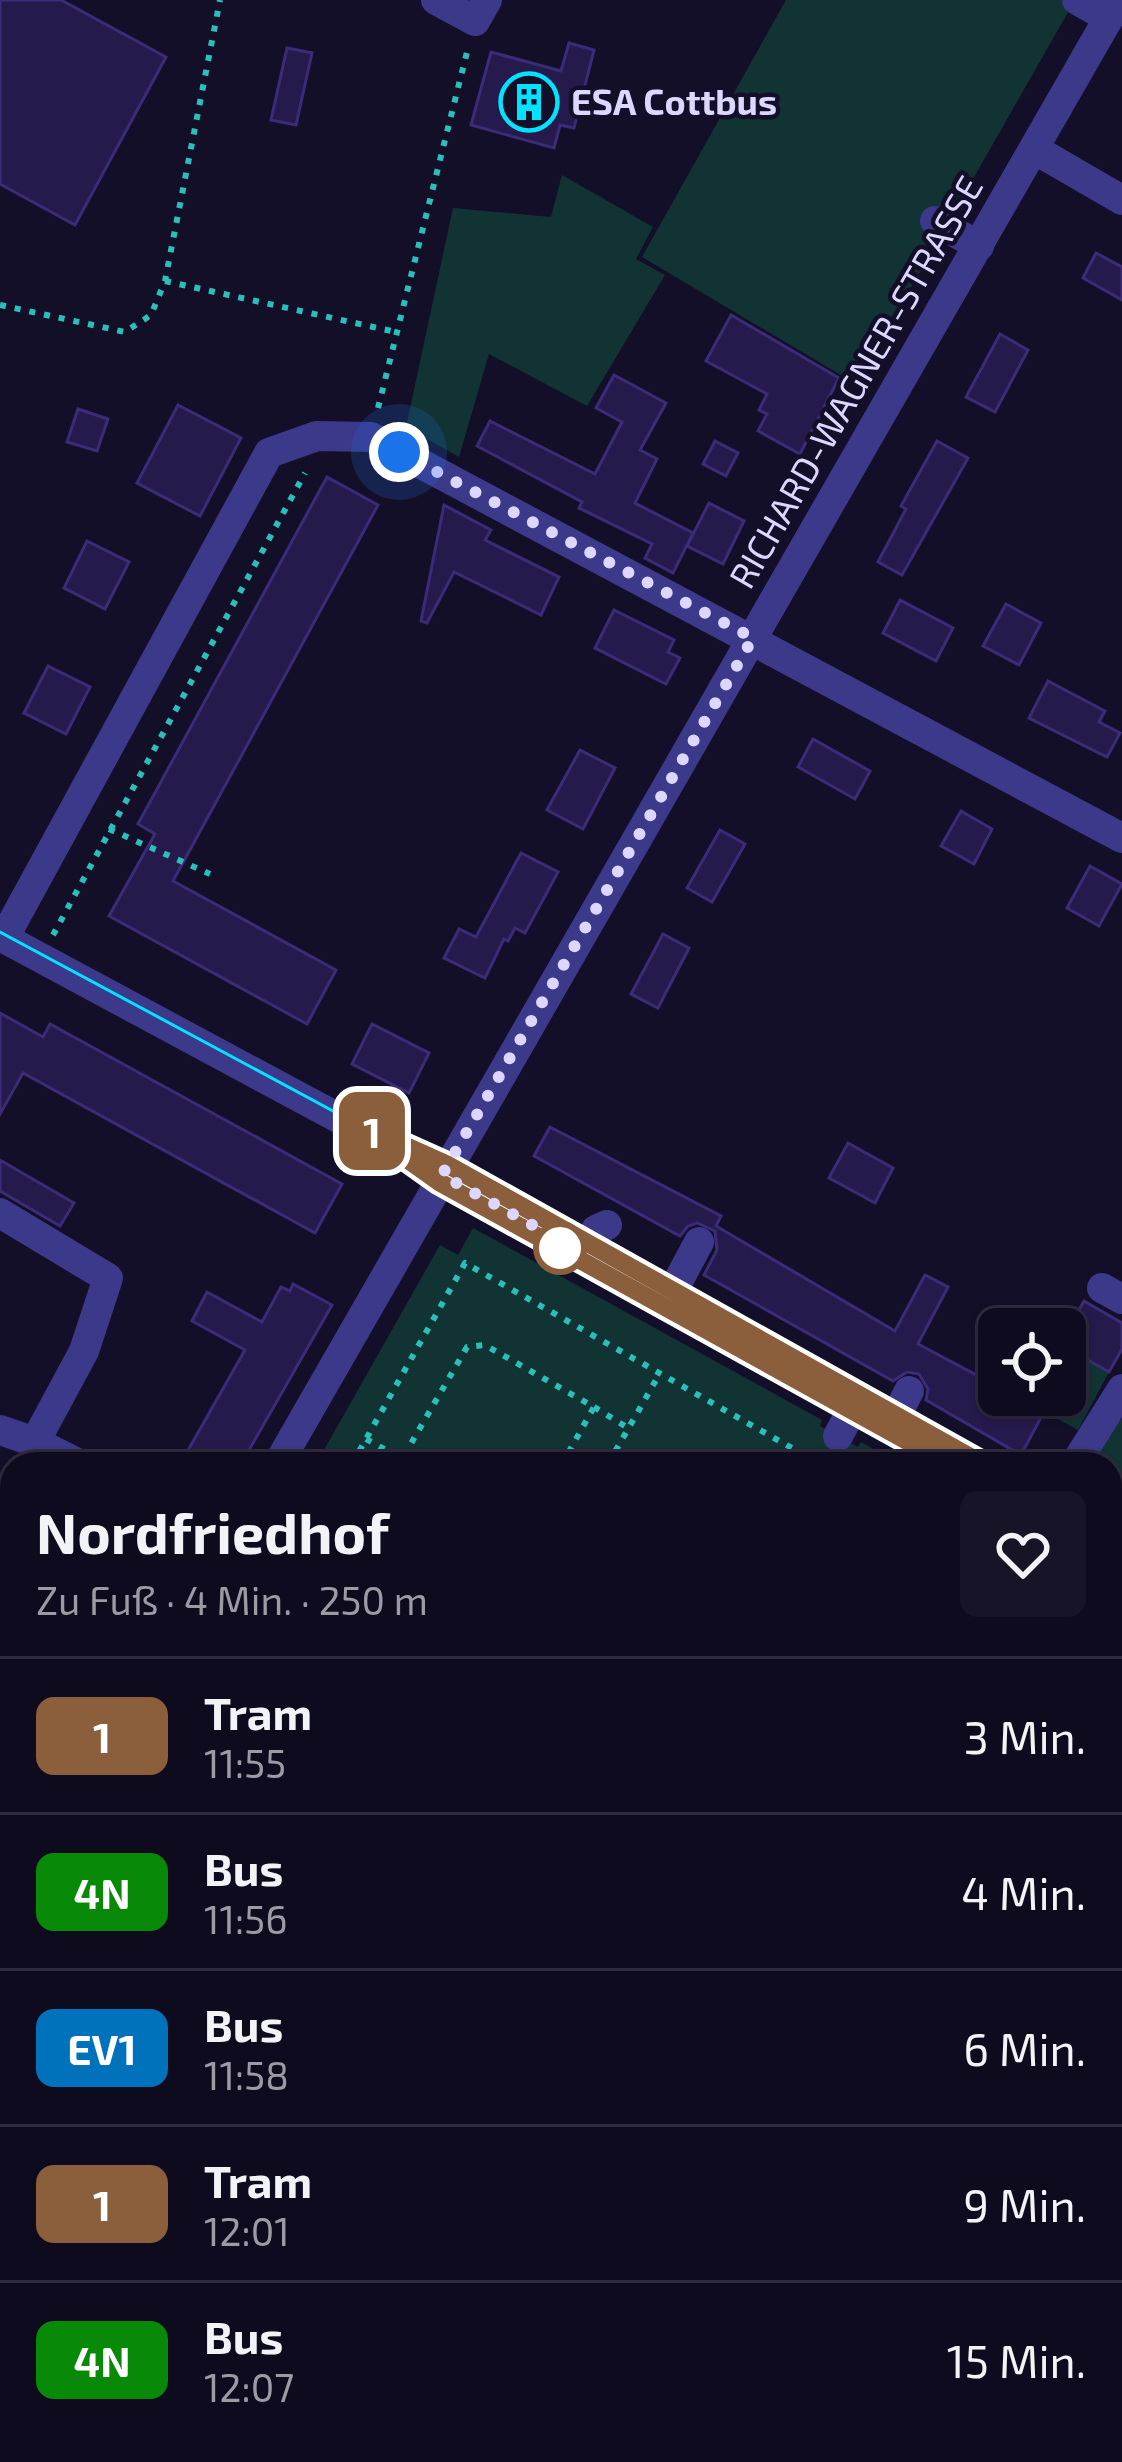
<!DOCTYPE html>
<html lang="de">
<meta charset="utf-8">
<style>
:root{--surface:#0f0b1f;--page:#181428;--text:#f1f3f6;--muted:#9b9ba4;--line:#2f2b3d}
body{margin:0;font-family:"Exo 2",sans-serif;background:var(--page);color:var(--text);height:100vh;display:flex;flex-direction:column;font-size:45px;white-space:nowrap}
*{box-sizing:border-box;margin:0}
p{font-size:39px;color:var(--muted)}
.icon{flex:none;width:66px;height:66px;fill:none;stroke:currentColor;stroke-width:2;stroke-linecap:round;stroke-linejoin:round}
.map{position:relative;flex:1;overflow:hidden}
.panel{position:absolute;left:0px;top:1452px;width:1122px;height:1011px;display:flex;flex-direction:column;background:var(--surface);border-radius:36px 36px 0 0;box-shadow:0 3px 9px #0004,0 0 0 3px var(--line)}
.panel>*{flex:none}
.badge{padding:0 24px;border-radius:18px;font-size:42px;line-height:78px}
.buttons{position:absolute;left:978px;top:1308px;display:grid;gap:24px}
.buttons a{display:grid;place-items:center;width:108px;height:108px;border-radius:18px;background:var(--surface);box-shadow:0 3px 9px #0004,0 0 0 3px var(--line);font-size:60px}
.you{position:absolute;width:60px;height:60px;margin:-30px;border:9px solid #fff;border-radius:50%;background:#1a73e8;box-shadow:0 0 0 18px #1a73e833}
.map>.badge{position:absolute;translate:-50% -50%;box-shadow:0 0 0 6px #fff}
.round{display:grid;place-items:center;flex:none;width:126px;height:126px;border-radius:18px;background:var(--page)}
.headline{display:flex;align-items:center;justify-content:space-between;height:204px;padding:0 36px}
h1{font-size:57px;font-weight:700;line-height:90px}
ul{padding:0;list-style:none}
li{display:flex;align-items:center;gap:36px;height:156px;padding:0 36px;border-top:3px solid var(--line)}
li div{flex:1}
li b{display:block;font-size:45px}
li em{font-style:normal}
li .badge{min-width:132px;font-weight:700;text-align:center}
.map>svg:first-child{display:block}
.green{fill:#123333}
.building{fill:#251a4b;stroke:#3b2b78;stroke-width:3}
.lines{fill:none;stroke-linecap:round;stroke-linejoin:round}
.path{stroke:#2ac0b9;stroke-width:6;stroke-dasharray:6 9;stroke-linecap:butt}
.minor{stroke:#3c388a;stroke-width:30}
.tram{stroke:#03e2ff;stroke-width:3}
.line-casing{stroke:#fff;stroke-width:27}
.line{stroke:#8b5e3c;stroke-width:18}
.walk{stroke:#dcd7ff;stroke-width:12;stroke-dasharray:0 21.6}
.stop-dot{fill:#fff;stroke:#8b5e3c;stroke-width:6}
.labels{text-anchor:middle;stroke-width:9;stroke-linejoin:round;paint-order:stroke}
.poi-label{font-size:36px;font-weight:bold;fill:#dcd7ff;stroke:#140f29;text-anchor:start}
.street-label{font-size:36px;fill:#dcd7ff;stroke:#140f29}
</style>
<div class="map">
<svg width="1122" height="2462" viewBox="0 0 1122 2462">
<rect width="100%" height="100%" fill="#140f29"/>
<g class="green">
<polygon points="786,0 1075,0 856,384 642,257"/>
<polygon points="562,175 653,227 636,259 665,275 587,406 489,354 459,457 406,427 453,208 551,217"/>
<polygon points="473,1228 822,1420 820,1426 825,1429 858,1447 861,1442 900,1464 316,1464 440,1245 458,1255"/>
<polygon points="1088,1360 1109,1372 1078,1430 1056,1418"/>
<polygon points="1122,1419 1122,1511 1110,1504 1110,1464 1089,1464 1110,1426"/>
<polygon points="1110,1581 1122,1587 1122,2462 0,2462 0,2021 12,2000 12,2451 1110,2451"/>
</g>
<g class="building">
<polygon points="0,0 61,0 166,57 75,225 0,184"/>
<polygon points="569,43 594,50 574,128 560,125 554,148 471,125 491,52 561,71"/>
<polygon points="287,48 312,53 296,125 271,120"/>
<polygon points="1096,253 1122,267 1122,300 1083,278"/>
<polygon points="731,315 839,378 800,454 758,431 767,414 759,410 767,394 706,361"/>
<polygon points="1000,334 1028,350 995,412 966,397"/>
<polygon points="614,375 666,403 640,450 657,459 635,503 693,533 673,573 645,558 652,544 579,508 582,502 477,446 490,421 595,474 622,422 596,408"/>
<polygon points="178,405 241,438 200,516 137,483"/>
<polygon points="78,409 108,419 97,451 67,442"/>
<polygon points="715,441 738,453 726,476 703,464"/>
<polygon points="937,441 968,458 902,575 878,562 906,509 901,506"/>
<polygon points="327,477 378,505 173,881 336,970 307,1024 109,916 155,834 138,824"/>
<polygon points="709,503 744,521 723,564 687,546"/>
<polygon points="444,505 491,530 485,540 559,577 541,615 454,572 427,623 421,621"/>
<polygon points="87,541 129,562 105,609 64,588"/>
<polygon points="900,600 953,628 936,661 883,633"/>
<polygon points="1006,604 1041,623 1019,665 983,646"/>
<polygon points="614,610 674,640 668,652 680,658 666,684 595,648"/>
<polygon points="48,666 90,687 66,734 24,713"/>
<polygon points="1048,681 1105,711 1099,722 1120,733 1107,757 1029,718"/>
<polygon points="813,739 870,771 855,799 798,767"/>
<polygon points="580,750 615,768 583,829 547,810"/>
<polygon points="961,811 992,829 974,864 941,846"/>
<polygon points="720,830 745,844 712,902 687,888"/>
<polygon points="521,853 558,872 525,933 515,928 508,941 504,939 485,978 444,958 459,929 476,937"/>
<polygon points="1090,866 1122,884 1099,926 1067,908"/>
<polygon points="663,934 689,948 658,1008 631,994"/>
<polygon points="0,1013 43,1037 50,1024 342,1184 315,1233 23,1073 0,1114"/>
<polygon points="372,1024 429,1053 409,1093 352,1064"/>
<polygon points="550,1127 721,1216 716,1226 895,1331 925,1275 948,1287 918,1344 999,1387 999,1395 1053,1395 1021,1455 926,1400 928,1389 919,1374 907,1372 893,1381 704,1275 717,1250 715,1231 697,1223 688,1226 680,1236 534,1156"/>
<polygon points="848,1143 893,1168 875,1203 829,1178"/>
<polygon points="0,1160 74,1203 60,1226 0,1191"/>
<polygon points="293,1284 332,1305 241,1464 208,1464 187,1452 245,1350 192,1321 207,1292 262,1322 281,1287 290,1291"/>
<polygon points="1084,1301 1122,1323 1122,1349 1109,1372 1065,1347 1065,1335"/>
</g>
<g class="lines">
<g class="path">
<polyline points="165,281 396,332"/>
<polyline points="0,305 125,332 151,315 165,281 220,0"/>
<polyline points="378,408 468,48"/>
<polyline points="109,829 210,874"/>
<polyline points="53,935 305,473"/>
<polyline points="594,1407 628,1428"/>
<polyline points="366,1439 402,1459 467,1347 485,1345 594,1407 562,1464"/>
<polyline points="352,1464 465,1263 820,1464"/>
<polyline points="608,1464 660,1373"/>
<polyline points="715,1464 721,1455"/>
<polyline points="1110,1624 1122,1631"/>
<polyline points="1110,2018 1122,1997"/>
<polyline points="0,2086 12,2065"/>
<polyline points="0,2199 12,2178"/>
<polyline points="0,2259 12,2238"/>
<polyline points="0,2265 12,2272"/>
<polyline points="1110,2284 1122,2290"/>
<polyline points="1110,2431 1122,2410"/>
<polyline points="172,2451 187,2462"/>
<polyline points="275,2451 292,2462"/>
<polyline points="143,2462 150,2451"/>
<polyline points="343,2462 349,2451"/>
<polyline points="425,2462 431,2451"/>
<polyline points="508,2462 514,2451"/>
<polyline points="588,2462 595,2451"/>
<polyline points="860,2462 866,2451"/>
<polyline points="1093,2462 1099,2451"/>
</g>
<g class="minor">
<polyline points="436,0 475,21 487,0"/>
<polyline points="1077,0 1109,18"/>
<polyline points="1034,149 1122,200"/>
<polyline points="935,221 979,246"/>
<polyline points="0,936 357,1128 963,1464"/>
<polyline points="4,938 269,453 317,436 371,437 1122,838"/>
<polyline points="0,1213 108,1278 84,1351 35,1442"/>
<polyline points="584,1254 596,1230 607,1225"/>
<polyline points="1102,1288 1122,1299"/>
<polyline points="668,1300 699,1242"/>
<polyline points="892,1424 909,1391"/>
<polyline points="0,1430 35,1442 79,1464"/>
<polyline points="838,1436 855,1404"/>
<polyline points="278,1464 1119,0"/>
<polyline points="1075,1464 1122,1389"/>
<polyline points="1110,1545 1122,1552"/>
<polyline points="0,1957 12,1936"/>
</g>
<g class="tram">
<polyline points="0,932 359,1125 448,1165 983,1464"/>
<polyline points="408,1160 439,1182 558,1247"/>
<polyline points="1110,1554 1122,1561"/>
</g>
</g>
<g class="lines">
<g class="line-casing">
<polyline id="line" points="949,1464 439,1182 359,1125 448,1165 983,1464"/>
</g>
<use href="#line" class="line"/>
<polyline class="walk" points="399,452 753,638 442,1175 563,1242 560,1248"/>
</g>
<defs>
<g id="building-ring" transform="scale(3)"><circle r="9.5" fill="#140f29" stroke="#03e2ff" stroke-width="1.5"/><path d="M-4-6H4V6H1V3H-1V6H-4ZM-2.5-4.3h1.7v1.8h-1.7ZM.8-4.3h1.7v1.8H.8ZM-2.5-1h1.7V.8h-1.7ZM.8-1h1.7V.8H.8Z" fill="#03e2ff"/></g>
</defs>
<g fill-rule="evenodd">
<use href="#building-ring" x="529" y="102"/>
</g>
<circle class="stop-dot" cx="560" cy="1248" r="24"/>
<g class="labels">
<g class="poi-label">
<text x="571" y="115">ESA Cottbus</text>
</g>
<g class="street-label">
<text transform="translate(856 382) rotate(-60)" y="13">RICHARD-WAGNER-STRASSE</text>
</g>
</g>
</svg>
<div class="buttons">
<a><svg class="icon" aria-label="locate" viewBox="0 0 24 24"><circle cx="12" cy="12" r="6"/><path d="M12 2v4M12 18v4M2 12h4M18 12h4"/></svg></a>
</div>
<div class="you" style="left:399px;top:452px"></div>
<b class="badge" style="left:372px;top:1131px;background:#8b5e3c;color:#fff">1</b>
<section class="panel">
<div class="headline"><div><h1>Nordfriedhof</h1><p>Zu Fuß · 4 Min. · 250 m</p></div><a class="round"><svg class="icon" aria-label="heart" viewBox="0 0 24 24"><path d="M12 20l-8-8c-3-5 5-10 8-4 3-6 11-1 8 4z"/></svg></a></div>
<ul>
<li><span class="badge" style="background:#8b5e3c;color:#fff">1</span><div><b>Tram</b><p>11:55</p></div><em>3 Min.</em></li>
<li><span class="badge" style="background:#088a08;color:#fff">4N</span><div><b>Bus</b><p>11:56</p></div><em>4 Min.</em></li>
<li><span class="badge" style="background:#0072bc;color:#fff">EV1</span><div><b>Bus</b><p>11:58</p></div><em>6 Min.</em></li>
<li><span class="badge" style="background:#8b5e3c;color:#fff">1</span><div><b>Tram</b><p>12:01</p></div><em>9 Min.</em></li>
<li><span class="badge" style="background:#088a08;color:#fff">4N</span><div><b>Bus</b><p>12:07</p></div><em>15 Min.</em></li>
</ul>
</section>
</div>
